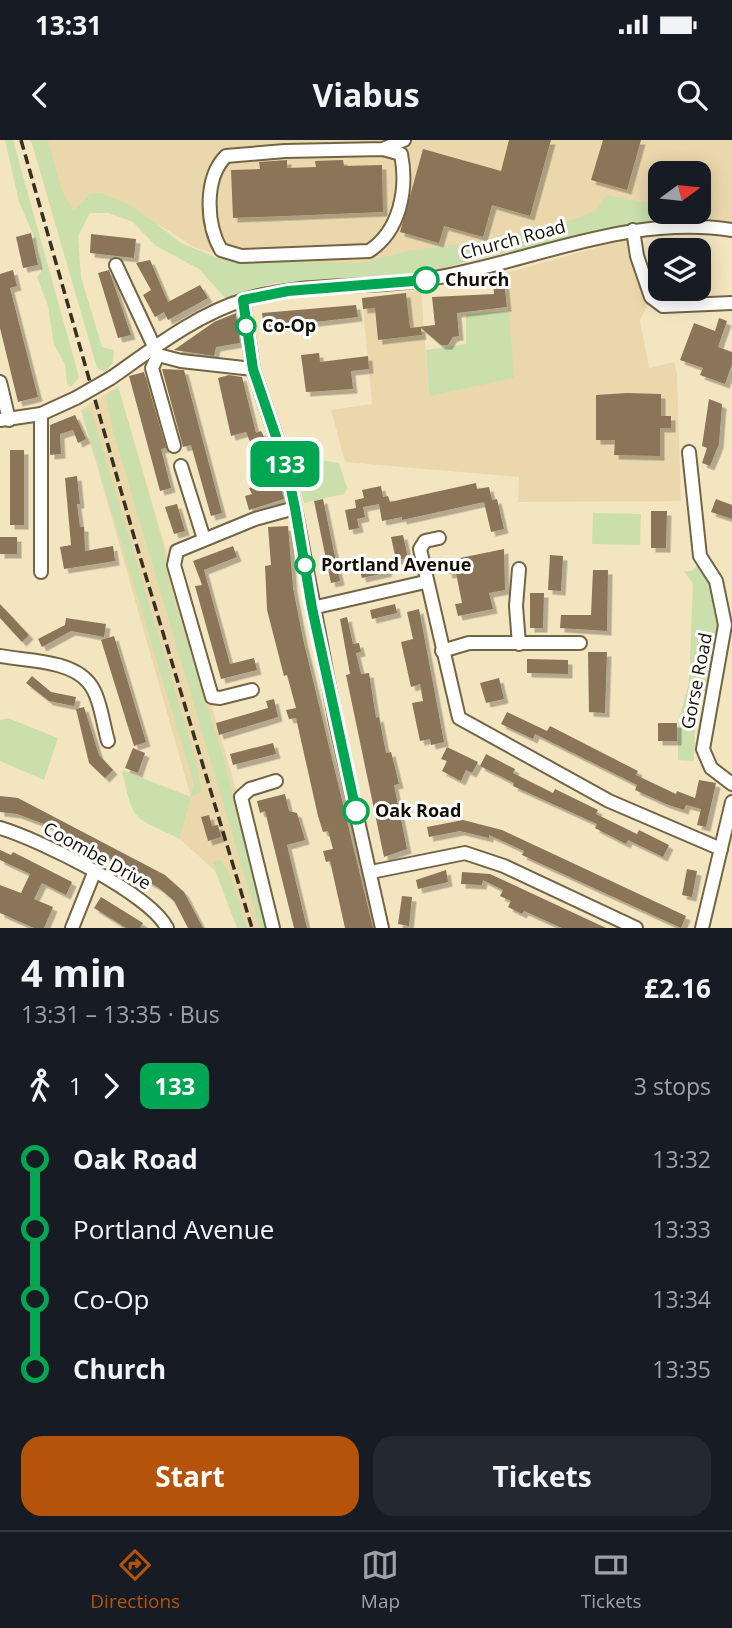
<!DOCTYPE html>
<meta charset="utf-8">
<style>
:root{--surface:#171b24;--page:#242831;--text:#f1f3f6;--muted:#9ea1a6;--line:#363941;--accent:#b45309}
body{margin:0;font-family:"Open Sans",sans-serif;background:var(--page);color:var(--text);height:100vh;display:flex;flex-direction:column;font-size:26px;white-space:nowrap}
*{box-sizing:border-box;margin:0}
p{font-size:23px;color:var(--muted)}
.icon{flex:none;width:38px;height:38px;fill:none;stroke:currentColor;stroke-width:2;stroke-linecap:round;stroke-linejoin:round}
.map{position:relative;height:788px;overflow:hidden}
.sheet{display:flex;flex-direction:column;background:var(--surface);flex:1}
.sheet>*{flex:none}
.badge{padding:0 14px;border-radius:10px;font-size:24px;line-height:46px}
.needle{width:46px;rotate:75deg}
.buttons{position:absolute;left:648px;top:21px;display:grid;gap:14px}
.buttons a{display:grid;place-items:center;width:63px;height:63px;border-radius:14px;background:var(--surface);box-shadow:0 4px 18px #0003;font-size:35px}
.map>.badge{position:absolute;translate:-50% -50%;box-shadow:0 0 0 4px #fff}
.legs{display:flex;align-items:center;gap:10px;height:77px;padding:0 21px;font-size:23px}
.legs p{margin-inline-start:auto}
.summary{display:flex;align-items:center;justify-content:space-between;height:119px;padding:0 21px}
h1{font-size:38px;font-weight:700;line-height:52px}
.primary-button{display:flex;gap:14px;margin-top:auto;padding:14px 21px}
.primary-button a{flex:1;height:80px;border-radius:21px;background:var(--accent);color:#fff;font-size:28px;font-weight:700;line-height:80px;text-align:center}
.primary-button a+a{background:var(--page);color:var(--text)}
ul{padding:0 21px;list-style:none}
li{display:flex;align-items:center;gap:24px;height:70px;font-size:26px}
li i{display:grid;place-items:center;width:10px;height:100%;margin:0 9px;background:currentColor}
li i::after{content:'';width:18px;height:18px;margin:-9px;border:5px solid;border-radius:50%;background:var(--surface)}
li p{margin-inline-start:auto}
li:first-child i{background:linear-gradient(#0000 50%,currentColor 0)}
li:last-child i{background:linear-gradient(currentColor 50%,#0000 0)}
.status{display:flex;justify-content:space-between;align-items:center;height:49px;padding:0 35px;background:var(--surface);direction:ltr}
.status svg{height:19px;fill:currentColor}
header{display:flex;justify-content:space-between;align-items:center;height:91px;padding:0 21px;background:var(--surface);font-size:32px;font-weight:700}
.dock{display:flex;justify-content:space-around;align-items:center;height:98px;border-top:2px solid var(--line);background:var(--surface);font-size:19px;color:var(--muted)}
.dock a{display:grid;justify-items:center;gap:4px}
.dock .current{color:var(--accent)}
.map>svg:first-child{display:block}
.built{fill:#ead7ac;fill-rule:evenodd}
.green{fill:#cadfab}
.building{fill:#8a7558;filter:url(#shadow)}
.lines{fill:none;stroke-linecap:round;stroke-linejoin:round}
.street-casing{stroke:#726545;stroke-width:16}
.street{stroke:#fff;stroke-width:12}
.rail{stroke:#373021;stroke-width:3.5;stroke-dasharray:10 5;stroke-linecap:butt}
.street-bridge-casing{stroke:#726545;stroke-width:16;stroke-linecap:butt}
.street-bridge{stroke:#fff;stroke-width:12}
.line-1-casing{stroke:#fff;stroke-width:16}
.line-1{stroke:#00a651;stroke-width:10}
.stop-1-dot{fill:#fff;stroke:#00a651;stroke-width:3.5}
.labels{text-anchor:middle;stroke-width:6;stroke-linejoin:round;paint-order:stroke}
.street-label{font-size:18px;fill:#130e03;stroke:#fff}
.stop-label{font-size:18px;font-weight:bold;fill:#130e03;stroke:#fff;text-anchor:start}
</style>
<div class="status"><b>13:31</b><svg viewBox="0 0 49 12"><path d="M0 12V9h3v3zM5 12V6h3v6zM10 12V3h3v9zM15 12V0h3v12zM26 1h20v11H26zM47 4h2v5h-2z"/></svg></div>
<header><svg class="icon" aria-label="back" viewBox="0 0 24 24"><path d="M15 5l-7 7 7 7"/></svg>Viabus<svg class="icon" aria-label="search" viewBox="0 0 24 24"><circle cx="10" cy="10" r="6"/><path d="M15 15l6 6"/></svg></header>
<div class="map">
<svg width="732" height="788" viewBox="0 0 732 788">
<defs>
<filter id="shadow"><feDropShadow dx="4.5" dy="4.5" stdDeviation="0" flood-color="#0004"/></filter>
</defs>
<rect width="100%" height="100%" fill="#f4e5c1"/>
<g class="built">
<path d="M35,0H732V82L638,85L588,93L421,133L281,134L194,107L161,86L99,67L55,77ZM660,33H698V72H660Z"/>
<polygon points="631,98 648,165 640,180 649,228 674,222 677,234 681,361 518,362 519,337 345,322 331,270 372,264 362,158 421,150 429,255 513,238 506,133"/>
<polygon points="118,246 236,649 269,788 237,788 215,731 180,699 191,657 81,270"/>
</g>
<g class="green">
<polygon points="5,0 13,0 79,237 71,247 67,244 65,224 54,205 48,166 37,137 41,132 39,108 19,62"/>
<polygon points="31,0 48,0 62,51 74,71 90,54 101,53 130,65 183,104 221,119 362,123 407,111 509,98 530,88 562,83 596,71 606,55 660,65 660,72 698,72 698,68 700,71 697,82 638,85 588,93 421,133 269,144 228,161 199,129 156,106 133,82 109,73 90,73 78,96 81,137 102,207 114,210 113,223 105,232 97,228"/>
<polygon points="509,171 514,238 429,256 426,210 466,204 466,174"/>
<polygon points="118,246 163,405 170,448 224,619 268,788 260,788 113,291 106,257"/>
<path d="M81,270H91L197,625L201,652L191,657L180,699C131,675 134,684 122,630L191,657L194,644Z"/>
<polygon points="292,316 339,323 347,348 344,354 304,363"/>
<polygon points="593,373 641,374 640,405 592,404"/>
<path d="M700,423C726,469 716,502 708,551H701L695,584L694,621L678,620V582L689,543L693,444L684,431H692Z"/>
<polygon points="8,578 58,598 44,640 0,621 0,580"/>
<polygon points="221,720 230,736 247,788 237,788 213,722"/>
</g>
<g class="building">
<polygon points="509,0 551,0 530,76 492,65 483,97 444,86 439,103 400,92 423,9 501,31"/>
<polygon points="603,0 641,0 627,50 591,40"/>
<polygon points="287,20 287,28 316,27 315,21 343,20 344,26 382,25 383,72 233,78 231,30 260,29 259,22"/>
<polygon points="31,93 38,125 23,128 16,97"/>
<polygon points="91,94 136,99 134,118 90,113"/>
<polygon points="150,120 168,162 200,145 208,158 168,180 164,172 155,177 143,155 151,150 136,123"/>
<polygon points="13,130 17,146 10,148 38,257 18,262 0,188 0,134"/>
<polygon points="109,130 131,195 118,198 98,133"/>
<polygon points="504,141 507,167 457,173 459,196 453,197 448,205 441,205 421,188 422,195 378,200 375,168 363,169 362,158 406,153 410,188 435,185 432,157 494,154 493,142"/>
<polygon points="356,165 358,177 264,188 262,173"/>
<polygon points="236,173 240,203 216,207 214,216 174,210 214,182"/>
<polygon points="719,178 727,181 718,207 732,212 732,224 725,244 700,235 703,228 680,220 694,183 715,191"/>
<polygon points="319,213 320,222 368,216 369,229 351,231 353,249 306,252 301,215"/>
<polygon points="162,229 184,230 222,373 211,376 191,305 183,307"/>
<polygon points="144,232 166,308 161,309 171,348 160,351 129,236"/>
<polygon points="229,235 242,237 256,293 261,291 271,310 284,359 249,370 245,356 252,354 249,348 261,344 254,317 256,316 246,292 231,296 218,238"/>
<polygon points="627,253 661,254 661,276 671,276 671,288 660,288 660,316 614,315 615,300 596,300 596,255"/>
<polygon points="709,259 722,264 719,304 710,326 702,323 707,308 702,306"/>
<polygon points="75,275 86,299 78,303 73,290 60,294 61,314 50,315 50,285"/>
<rect x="10" y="310" width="14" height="75"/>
<polygon points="77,336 80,364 77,364 80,387 84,387 85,411 113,406 115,421 64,429 60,407 71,405 65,338"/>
<polygon points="476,343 477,349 489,347 492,360 497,359 504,389 491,392 484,362 402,380 402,377 382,381 379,364 363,367 365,377 357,379 359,388 349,390 345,370 356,368 355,360 364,358 362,350 381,346 383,357 388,356 390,362"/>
<polygon points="323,359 340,441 331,443 314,361"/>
<polygon points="716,359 732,365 732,379 711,372"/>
<polygon points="177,364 185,391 174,394 165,367"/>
<polygon points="651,371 667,371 666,408 651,408"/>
<polygon points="288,386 293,448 303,499 373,788 345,788 330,721 326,722 323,711 333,709 328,691 323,692 318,676 296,578 289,579 286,570 296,568 287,535 284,536 267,470 265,426 271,425 268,387"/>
<polygon points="403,395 408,418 396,420 391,397"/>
<rect x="0" y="397" width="17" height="17"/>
<polygon points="233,406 237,417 204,430 230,524 254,518 257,530 221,539 195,446 202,445 193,421"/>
<polygon points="504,409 505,450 489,453 493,469 458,476 455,464 462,463 456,433 448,434 445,421"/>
<polygon points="550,415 563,416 561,451 548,450"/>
<polygon points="385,422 388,432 362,438 359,428"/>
<polygon points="593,430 608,430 607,491 560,488 561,475 591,475"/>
<polygon points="530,453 544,453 543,488 530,488"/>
<polygon points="0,464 29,495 22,502 0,478"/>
<polygon points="395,464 397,473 372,479 370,470"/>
<polygon points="419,469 444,602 431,605 430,599 420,601 412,563 423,561 420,544 411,547 401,502 413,499 407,472"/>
<polygon points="347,477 353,504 359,503 361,512 356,513 361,534 369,533 376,578 379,577 386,613 391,612 399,644 394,645 407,709 384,717 346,535 350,534 340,479"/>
<polygon points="66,478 106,484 104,497 71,491 42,507 38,499 65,485"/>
<polygon points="114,496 146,602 134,606 101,500"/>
<polygon points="588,512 607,512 605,573 589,572"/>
<polygon points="527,519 568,520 568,534 527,533"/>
<polygon points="32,536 51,552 76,557 74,566 49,561 26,543"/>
<polygon points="499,538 504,559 486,563 480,543"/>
<polygon points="274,559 278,577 219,595 216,583 268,568 266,561"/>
<polygon points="84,567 99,615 113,630 105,638 89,623 76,569"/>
<polygon points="507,572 547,591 550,586 638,631 636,635 676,654 677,651 695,658 699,640 716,643 706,687 697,685 701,669 686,665 684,670 666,664 635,650 637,645 535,594 533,599 501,584"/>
<rect x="658" y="583" width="19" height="18"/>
<polygon points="273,603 276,614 233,625 230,614"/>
<polygon points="447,607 478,622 472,633 466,630 461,641 442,631 447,621 441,619"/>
<polygon points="133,608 145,613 138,633 125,628"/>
<polygon points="486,614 515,629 513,633 553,653 555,649 598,670 596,674 637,694 639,690 669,705 663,717 628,700 626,704 595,688 597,684 513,646 514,643 480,626"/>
<polygon points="285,654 289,671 297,673 305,700 287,705 307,788 294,788 265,671 260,673 257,661"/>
<polygon points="0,656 18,658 165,735 184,752 203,788 188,788 174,761 159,748 93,709 49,686 17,674 0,672"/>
<polygon points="209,675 212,686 218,685 221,697 208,701 201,677"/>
<polygon points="463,680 502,690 686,776 681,788 550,728 522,715 524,711 489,695 489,698 460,691 429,697 427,687"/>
<polygon points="0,710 11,715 13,712 72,742 66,755 42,743 34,759 53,767 44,788 34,788 0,773 0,745 21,753 30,734 0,720"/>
<polygon points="687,729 697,731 692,757 682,755"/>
<polygon points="446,730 448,742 418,749 416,740"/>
<polygon points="462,732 490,734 606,788 562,788 524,771 522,774 508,767 511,761 500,756 503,750 483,740 482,745 461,744"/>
<polygon points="402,756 412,757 409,786 398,784"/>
<polygon points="101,757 143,783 140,788 126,788 94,768"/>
</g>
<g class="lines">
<g class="street-casing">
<g id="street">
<path d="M383,9L401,14C408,49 400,91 369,111L241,116L221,110C206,84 204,38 226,16L285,11L383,9L404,0"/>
<polyline points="633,90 637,116 651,157 663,166 732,163"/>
<polyline points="116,125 158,215 181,221 253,229"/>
<polyline points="243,160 253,229 286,326 295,368 336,583 382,788"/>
<polyline points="158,215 152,228 174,306"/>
<path d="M111,238C151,210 197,174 244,160C304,141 368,150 429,139C531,122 627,74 732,90"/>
<polyline points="0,242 9,280"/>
<polyline points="0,280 41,274 76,258"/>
<polyline points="689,312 700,416 716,441 725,485 703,609 711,628 732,644"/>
<polyline points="181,326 204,399"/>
<polyline points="439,398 425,401 420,409 459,578 609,661 721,709"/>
<polyline points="41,432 41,274"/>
<polyline points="312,468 425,442"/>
<polyline points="519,504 516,466 519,429"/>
<polyline points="442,511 469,503 580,503"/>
<path d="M0,516C27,521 71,520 89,543C100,556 103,584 108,601"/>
<polyline points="252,550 220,558 212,557 174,425 177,411 255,379 295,368"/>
<path d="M0,688C38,699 151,754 167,788"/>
<polyline points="371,732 465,713 504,726 636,788"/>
<polyline points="72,788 94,733"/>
<polyline points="273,788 241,657 250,649 276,641"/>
<polyline points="702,788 732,662"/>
</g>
</g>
<use href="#street" class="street"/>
<polyline class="rail" points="21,0 135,400 252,788"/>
<g class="street-bridge-casing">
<polyline id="street-bridge" points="76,258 111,238"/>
</g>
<use href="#street-bridge" class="street-bridge"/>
</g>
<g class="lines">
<g class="line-1-casing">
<polyline id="line-1" points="356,671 312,468 295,368 286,326 253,229 243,160 288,151 426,140"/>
</g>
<use href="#line-1" class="line-1"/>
</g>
<g class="stop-1-dot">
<circle cx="426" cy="140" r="12"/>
<circle cx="246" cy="186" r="9"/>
<circle cx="305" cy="425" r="9"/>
<circle cx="356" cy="671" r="12"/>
</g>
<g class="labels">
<g class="street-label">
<text transform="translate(513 100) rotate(-15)" y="6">Church Road</text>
<text transform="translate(697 541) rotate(-79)" y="6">Gorse Road</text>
<text transform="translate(97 716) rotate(29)" y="6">Coombe Drive</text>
</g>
<g class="stop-label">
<text x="445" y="146">Church</text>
<text x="262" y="192">Co-Op</text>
<text x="321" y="431">Portland Avenue</text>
<text x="375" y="677">Oak Road</text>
</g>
</g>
</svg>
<div class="buttons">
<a><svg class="needle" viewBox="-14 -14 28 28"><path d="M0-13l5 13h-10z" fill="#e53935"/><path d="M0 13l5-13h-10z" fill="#9ea1a6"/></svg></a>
<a><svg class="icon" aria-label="layers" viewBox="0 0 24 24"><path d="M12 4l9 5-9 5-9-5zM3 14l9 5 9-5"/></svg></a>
</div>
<b class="badge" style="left:285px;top:324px;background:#00a651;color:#fff">133</b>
</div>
<section class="sheet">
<div class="summary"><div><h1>4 min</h1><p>13:31 – 13:35 · Bus</p></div><b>£2.16</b></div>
<div class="legs"><svg class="icon" aria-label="walk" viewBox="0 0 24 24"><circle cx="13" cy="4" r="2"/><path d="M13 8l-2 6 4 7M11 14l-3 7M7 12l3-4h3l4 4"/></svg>1<svg class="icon" aria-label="forward" viewBox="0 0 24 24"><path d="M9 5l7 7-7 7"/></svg><b class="badge" style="background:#00a651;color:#fff">133</b><p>3 stops</p></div>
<ul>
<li><i style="color:#00a651"></i><b>Oak Road</b><p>13:32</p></li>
<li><i style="color:#00a651"></i><span>Portland Avenue</span><p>13:33</p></li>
<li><i style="color:#00a651"></i><span>Co-Op</span><p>13:34</p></li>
<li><i style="color:#00a651"></i><b>Church</b><p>13:35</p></li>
</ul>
<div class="primary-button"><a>Start</a><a>Tickets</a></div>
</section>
<nav class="dock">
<a class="current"><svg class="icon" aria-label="directions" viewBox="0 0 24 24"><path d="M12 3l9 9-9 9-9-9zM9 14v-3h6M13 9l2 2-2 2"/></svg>Directions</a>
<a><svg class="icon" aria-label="map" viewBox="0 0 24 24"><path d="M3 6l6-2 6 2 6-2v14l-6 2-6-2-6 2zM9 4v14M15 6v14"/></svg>Map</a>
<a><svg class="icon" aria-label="tickets" viewBox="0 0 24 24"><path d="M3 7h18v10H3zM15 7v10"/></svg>Tickets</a>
</nav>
